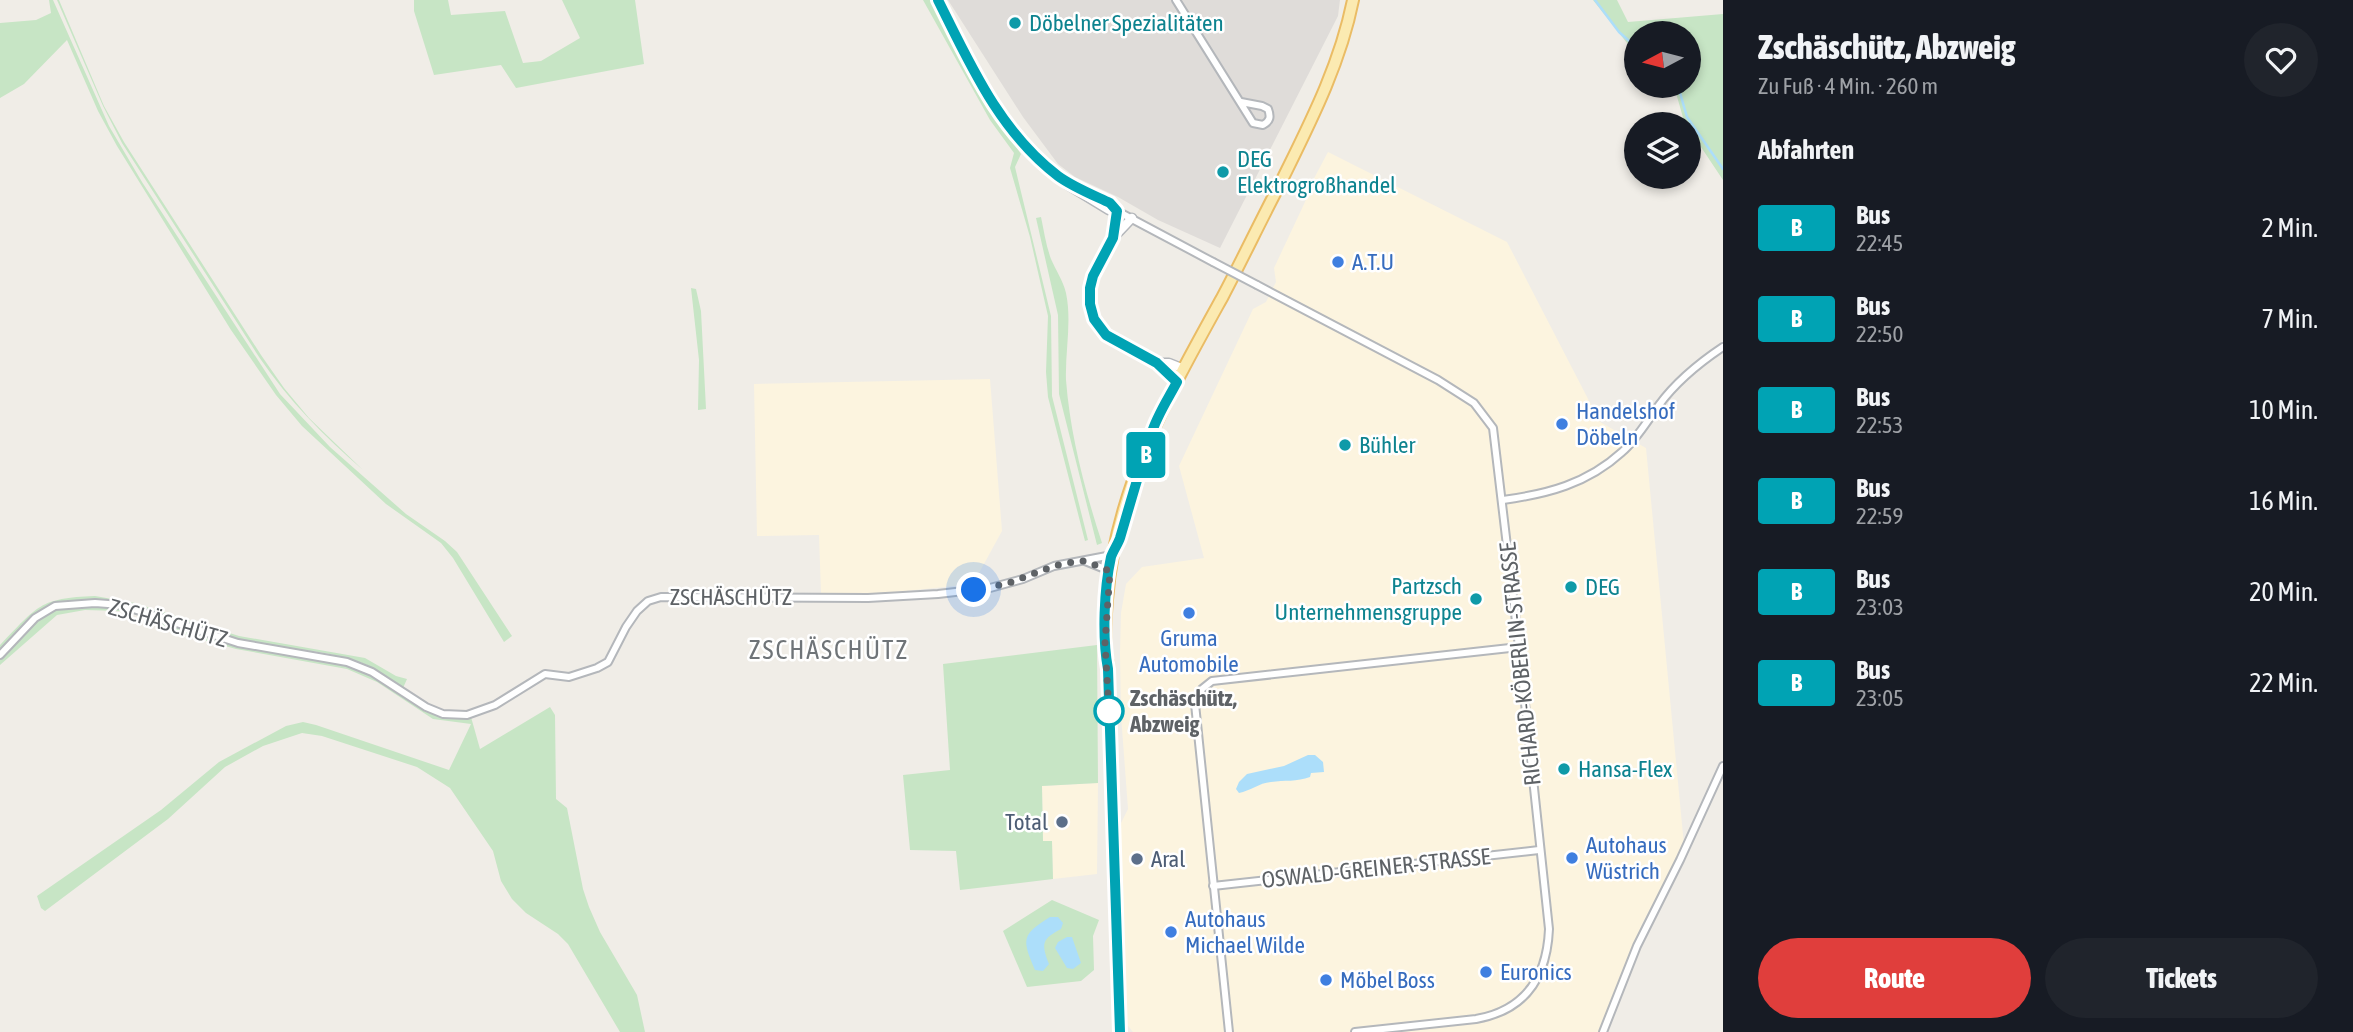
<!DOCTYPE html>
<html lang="de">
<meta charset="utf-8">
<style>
:root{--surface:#171b24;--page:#20242c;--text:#f1f3f6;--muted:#9ea1a6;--accent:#e03e3c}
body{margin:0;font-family:"Asap Condensed",sans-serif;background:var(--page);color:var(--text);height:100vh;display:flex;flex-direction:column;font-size:26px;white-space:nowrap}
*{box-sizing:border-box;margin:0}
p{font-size:23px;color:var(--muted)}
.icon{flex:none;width:38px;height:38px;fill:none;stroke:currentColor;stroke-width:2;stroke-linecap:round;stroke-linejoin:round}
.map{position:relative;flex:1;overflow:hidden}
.drawer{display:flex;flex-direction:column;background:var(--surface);width:630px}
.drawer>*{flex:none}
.badge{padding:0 14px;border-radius:5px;font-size:24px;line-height:46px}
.needle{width:46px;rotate:263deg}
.controls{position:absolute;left:1624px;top:21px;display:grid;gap:14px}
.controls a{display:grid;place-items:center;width:77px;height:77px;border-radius:50%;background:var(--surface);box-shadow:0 4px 10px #0003;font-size:35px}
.you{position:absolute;width:35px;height:35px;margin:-18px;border:5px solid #fff;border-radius:50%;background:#1a73e8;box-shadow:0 0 0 10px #1a73e833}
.map>.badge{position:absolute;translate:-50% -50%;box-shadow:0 0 0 4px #fff}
h2{padding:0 35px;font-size:26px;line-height:63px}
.round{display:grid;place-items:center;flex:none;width:74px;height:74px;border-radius:37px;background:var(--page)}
.overview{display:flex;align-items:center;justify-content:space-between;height:119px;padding:0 35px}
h1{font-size:33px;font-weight:800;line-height:52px}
.button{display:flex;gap:14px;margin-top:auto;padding:14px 35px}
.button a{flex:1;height:80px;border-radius:42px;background:var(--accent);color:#fff;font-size:28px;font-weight:800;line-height:80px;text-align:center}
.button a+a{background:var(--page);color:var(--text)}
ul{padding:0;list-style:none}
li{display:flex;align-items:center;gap:21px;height:91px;padding:0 35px}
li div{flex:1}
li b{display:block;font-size:26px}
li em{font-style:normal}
li .badge{min-width:77px;font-weight:700;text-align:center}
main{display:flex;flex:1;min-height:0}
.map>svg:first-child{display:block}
.commercial{fill:#fcf4df}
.industrial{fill:#dfdcd9}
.green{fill:#c7e5c5}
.water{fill:#acdefa}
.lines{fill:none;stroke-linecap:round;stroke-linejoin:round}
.stream{stroke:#acdefa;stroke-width:2.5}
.minor-casing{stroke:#b4b7bb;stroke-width:10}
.tertiary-casing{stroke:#b4b7bb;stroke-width:11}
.primary-casing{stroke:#eabc65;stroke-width:14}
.minor{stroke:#fff;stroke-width:6}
.tertiary{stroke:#fff;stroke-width:8}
.primary{stroke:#fbeab1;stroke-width:10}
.minor-bridge-casing{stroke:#b4b7bb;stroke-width:10;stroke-linecap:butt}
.minor-bridge{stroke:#fff;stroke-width:6}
.line-casing{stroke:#fff;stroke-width:16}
.line{stroke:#00a3b4;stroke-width:10}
.walk{stroke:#5e6266;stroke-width:7;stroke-dasharray:0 12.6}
.culture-dot{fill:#0f9aa8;stroke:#fff;stroke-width:2.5}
.shop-dot{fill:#3f7fe0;stroke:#fff;stroke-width:2.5}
.stop-dot{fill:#fff;stroke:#00a3b4;stroke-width:3.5}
.service-dot{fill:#5c6f8a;stroke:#fff;stroke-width:2.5}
.labels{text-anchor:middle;stroke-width:5;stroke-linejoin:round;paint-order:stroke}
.culture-label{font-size:23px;fill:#0d838f;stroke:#fff;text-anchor:start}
.shop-label{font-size:23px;fill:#366cbe;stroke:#fff;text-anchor:start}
.street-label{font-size:23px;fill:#5e6266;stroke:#fff}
.stop-label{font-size:23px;font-weight:bold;fill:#5e6266;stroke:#fff;text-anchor:start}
.service-label{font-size:23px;fill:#4e5e75;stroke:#fff;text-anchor:end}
.quarter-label{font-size:26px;letter-spacing:2px;fill:#6f7478;stroke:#fff}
</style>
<main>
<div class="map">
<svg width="1723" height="1032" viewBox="0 0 1723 1032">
<rect width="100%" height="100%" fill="#f0ede7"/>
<g class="commercial">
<polygon points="1328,152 1507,242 1600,422 1646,448 1684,845 1642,924 1600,1032 1133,1032 1125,1022 1117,831 1128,809 1121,715 1120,653 1121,613 1126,584 1142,567 1204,558 1179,466 1253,309 1266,302 1276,282 1274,268 1305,202 1310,186"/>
<polygon points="990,379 1002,531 979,573 983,583 886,593 821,593 819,535 757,536 754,384"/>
<polygon points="1098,783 1097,874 1053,879 1052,842 1043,842 1042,786"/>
</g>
<polygon class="industrial" points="948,0 1340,0 1338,16 1220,248 1158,220 1118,197 1075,177 1058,164 1023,117"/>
<g class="green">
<polygon points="49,0 53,0 109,126 142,182 280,394 330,447 406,514 445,541 457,552 512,636 504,642 453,558 441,543 386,504 302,426 276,395 231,330 117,146 98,111 67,40 24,84 0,98 0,23 36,20 51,13"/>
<path d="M57,0H59L104,106L124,142L261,355L284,388L309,418L363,470C324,436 289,401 259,357L122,143L103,106Z"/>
<polygon points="414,0 448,0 451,15 505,11 523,63 541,61 580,38 562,0 635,0 644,64 516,88 501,65 434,75 414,11"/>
<polygon points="923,0 930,0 984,100 1021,154 1015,167 1051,316 1052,396 1088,540 1085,541 1048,397 1046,372 1048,316 1030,237 1010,168 1014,153 990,120"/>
<polygon points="1593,0 1617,0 1628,22 1723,14 1723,180 1689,129 1689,124 1684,121 1674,86 1689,86 1689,33 1636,33 1636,52 1627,43"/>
<path d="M1041,217C1044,231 1046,246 1051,259C1056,271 1063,280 1066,293C1072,322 1065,351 1066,380C1070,434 1085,491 1102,543L1097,545L1059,394L1058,315L1036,218Z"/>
<polygon points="691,288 696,289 701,311 706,409 698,410 699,360"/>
<path d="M95,596L135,603L239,636L365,658L396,676L407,679L403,688C392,680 380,671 367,665C332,649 280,650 242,640C179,625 123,589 56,604C33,609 16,635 0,651V645C38,606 39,598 95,596Z"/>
<path d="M94,605L121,607L215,638L346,665C390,679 421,723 471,717L480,749L550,707L555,715L556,799L567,808L583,889L589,907L600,932L637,995L645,1032H620L568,944L558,934L526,913L512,899L501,881L493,851L450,788L417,767L322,736L302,733L263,746L225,767L168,819L45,911L41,908L37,896L161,810L219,762L286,726L303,722L316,725L449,770L471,724L433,719L377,682L347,669L236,649L178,633L132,613L120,611L85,610L57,615L0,665V659L37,620L55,609Z"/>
<polygon points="1097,645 1098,783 1042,786 1043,841 1052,841 1053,879 960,890 956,851 910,850 903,775 950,770 943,664"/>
<polygon points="1052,900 1099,920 1093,936 1094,970 1081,981 1027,987 1003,931"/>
</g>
<g class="water">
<path d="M1308,755H1315L1323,762L1324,772L1311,773L1310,777C1297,782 1284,780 1271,782C1259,783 1250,791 1239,793L1236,789L1239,782L1247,774L1284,766Z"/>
<path d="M1050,917H1058L1063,923L1061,929C1042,939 1041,943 1049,964L1043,971L1035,970C1022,939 1021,935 1050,917Z"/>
<polygon points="1067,937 1072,937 1081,963 1073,969 1067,968 1055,948 1058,942"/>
</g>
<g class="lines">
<g class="stream">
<polyline points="1595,0 1619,32 1636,47"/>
<polyline points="1678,86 1687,117 1723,169"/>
</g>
<g class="minor-casing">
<g id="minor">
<path d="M1176,0L1253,123L1263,125C1270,121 1271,117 1268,109L1262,106L1241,102"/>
<polyline points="1117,211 1213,262"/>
<path d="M1257,285L1438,380L1474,403L1493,428L1519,647L1549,929C1547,977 1526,1010 1476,1019L1355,1032"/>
<path d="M1503,500C1547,494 1587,484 1622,452C1637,439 1647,421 1659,405C1676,382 1699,363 1723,347"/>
<polyline points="1085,561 1110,571"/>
<polyline points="0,655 35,618 55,606 95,603 121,605 238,643 347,662 372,672 426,707 443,714 467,715 495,705 545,674 569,677 597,668 608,662 626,627 637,611 648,601 661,597 868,598 938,594 990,588 1023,579 1054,566 1112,555"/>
<polyline points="1213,886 1539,850"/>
<polyline points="1229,1032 1195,704 1202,689 1212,681 1519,647"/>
<polyline points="1603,1032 1637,946 1680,860 1723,766"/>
</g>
</g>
<g class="tertiary-casing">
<g id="tertiary">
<polyline points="938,0 983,88 1015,134 1068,185 1109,210 1117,211"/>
<polyline points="1084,190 1110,203 1117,211"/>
<polyline points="1132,218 1113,238 1093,276 1089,298 1091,311 1094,319 1106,335 1157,363 1177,382"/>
<polyline points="1113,238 1117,211"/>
<polyline points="1157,363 1169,363 1184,369"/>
</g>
</g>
<g class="primary-casing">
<g id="primary">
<polyline points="1108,662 1120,1032"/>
<path d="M1108,669C1104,647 1105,623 1107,600C1115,488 1170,392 1223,296C1243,258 1261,220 1281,182C1310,123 1340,65 1353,0"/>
</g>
</g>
<use href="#minor" class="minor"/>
<use href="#tertiary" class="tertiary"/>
<use href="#primary" class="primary"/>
<g class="minor-bridge-casing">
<polyline id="minor-bridge" points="1213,262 1257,285"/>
</g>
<use href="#minor-bridge" class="minor-bridge"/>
</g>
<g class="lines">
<g class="line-casing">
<path id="line" d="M938,0C970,64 999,131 1058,176C1073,187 1093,195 1110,203L1117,211L1113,238L1093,276L1090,288V304L1094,319L1106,335L1157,363L1177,382C1168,399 1156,417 1151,435C1140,469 1130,504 1120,538C1118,544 1113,551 1111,557C1104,589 1102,637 1108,669L1120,1032"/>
</g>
<use href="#line" class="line"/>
<polyline class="walk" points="974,590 1006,584 1054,566 1078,561 1085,561 1110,571 1105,643 1109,711"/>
</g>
<g class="culture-dot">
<circle cx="1015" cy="23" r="7"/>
<circle cx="1223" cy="172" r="7"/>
<circle cx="1345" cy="445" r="7"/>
<circle cx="1571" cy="587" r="7"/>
<circle cx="1476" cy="599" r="7"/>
<circle cx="1564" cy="769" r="7"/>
</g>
<g class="shop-dot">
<circle cx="1338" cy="262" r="7"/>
<circle cx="1562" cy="424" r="7"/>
<circle cx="1189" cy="613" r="7"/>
<circle cx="1572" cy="858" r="7"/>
<circle cx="1171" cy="932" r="7"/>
<circle cx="1486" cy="972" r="7"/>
<circle cx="1326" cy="980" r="7"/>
</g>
<circle class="stop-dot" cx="1109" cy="711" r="14"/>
<g class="service-dot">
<circle cx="1062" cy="822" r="7"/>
<circle cx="1137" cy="859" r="7"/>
</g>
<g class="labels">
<g class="culture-label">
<text x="1029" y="31">Döbelner Spezialitäten</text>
<text x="1237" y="167">DEG<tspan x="1237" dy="26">Elektrogroßhandel</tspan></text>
<text x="1359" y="453">Bühler</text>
<text x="1462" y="594" text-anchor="end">Partzsch<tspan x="1462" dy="26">Unternehmensgruppe</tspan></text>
<text x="1585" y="595">DEG</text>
<text x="1578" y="777">Hansa-Flex</text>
</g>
<g class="shop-label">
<text x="1352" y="270">A.T.U</text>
<text x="1576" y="419">Handelshof<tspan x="1576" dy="26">Döbeln</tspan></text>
<text x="1189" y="646" text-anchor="middle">Gruma<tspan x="1189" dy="26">Automobile</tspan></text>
<text x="1586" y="853">Autohaus<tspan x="1586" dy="26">Wüstrich</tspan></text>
<text x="1185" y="927">Autohaus<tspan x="1185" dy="26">Michael Wilde</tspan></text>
<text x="1500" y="980">Euronics</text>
<text x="1340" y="988">Möbel Boss</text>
</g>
<g class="street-label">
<text x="731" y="605">ZSCHÄSCHÜTZ</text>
<text transform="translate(168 623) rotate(16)" y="8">ZSCHÄSCHÜTZ</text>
<text transform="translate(1520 664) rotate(-96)" y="8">RICHARD-KÖBERLIN-STRASSE</text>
<text transform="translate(1376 868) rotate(-6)" y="8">OSWALD-GREINER-STRASSE</text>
</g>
<g class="stop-label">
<text x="1130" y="706">Zschäschütz,<tspan x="1130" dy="26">Abzweig</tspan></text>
</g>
<g class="service-label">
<text x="1048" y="830">Total</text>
<text x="1151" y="867" text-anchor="start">Aral</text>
</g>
<g class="quarter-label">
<text x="829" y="659">ZSCHÄSCHÜTZ</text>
</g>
</g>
</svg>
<div class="controls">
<a><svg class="needle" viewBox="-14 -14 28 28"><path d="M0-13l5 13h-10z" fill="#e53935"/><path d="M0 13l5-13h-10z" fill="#9ea1a6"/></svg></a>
<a><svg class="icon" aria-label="layers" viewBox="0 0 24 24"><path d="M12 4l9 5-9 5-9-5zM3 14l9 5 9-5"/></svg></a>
</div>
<div class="you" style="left:974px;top:590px"></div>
<b class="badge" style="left:1146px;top:455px;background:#00a3b4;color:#fff">B</b>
</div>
<section class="drawer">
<div class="overview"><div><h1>Zschäschütz, Abzweig</h1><p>Zu Fuß · 4 Min. · 260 m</p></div><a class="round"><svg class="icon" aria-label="heart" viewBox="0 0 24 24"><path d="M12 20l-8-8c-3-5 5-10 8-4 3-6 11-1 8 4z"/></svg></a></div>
<h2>Abfahrten</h2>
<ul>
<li><span class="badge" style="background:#00a3b4;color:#fff">B</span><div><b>Bus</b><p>22:45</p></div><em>2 Min.</em></li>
<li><span class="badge" style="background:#00a3b4;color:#fff">B</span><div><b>Bus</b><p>22:50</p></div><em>7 Min.</em></li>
<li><span class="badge" style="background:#00a3b4;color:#fff">B</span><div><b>Bus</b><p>22:53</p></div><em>10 Min.</em></li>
<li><span class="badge" style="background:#00a3b4;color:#fff">B</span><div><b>Bus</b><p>22:59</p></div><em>16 Min.</em></li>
<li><span class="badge" style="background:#00a3b4;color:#fff">B</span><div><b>Bus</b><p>23:03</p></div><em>20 Min.</em></li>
<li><span class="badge" style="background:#00a3b4;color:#fff">B</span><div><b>Bus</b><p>23:05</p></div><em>22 Min.</em></li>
</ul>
<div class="button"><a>Route</a><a>Tickets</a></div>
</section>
</main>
